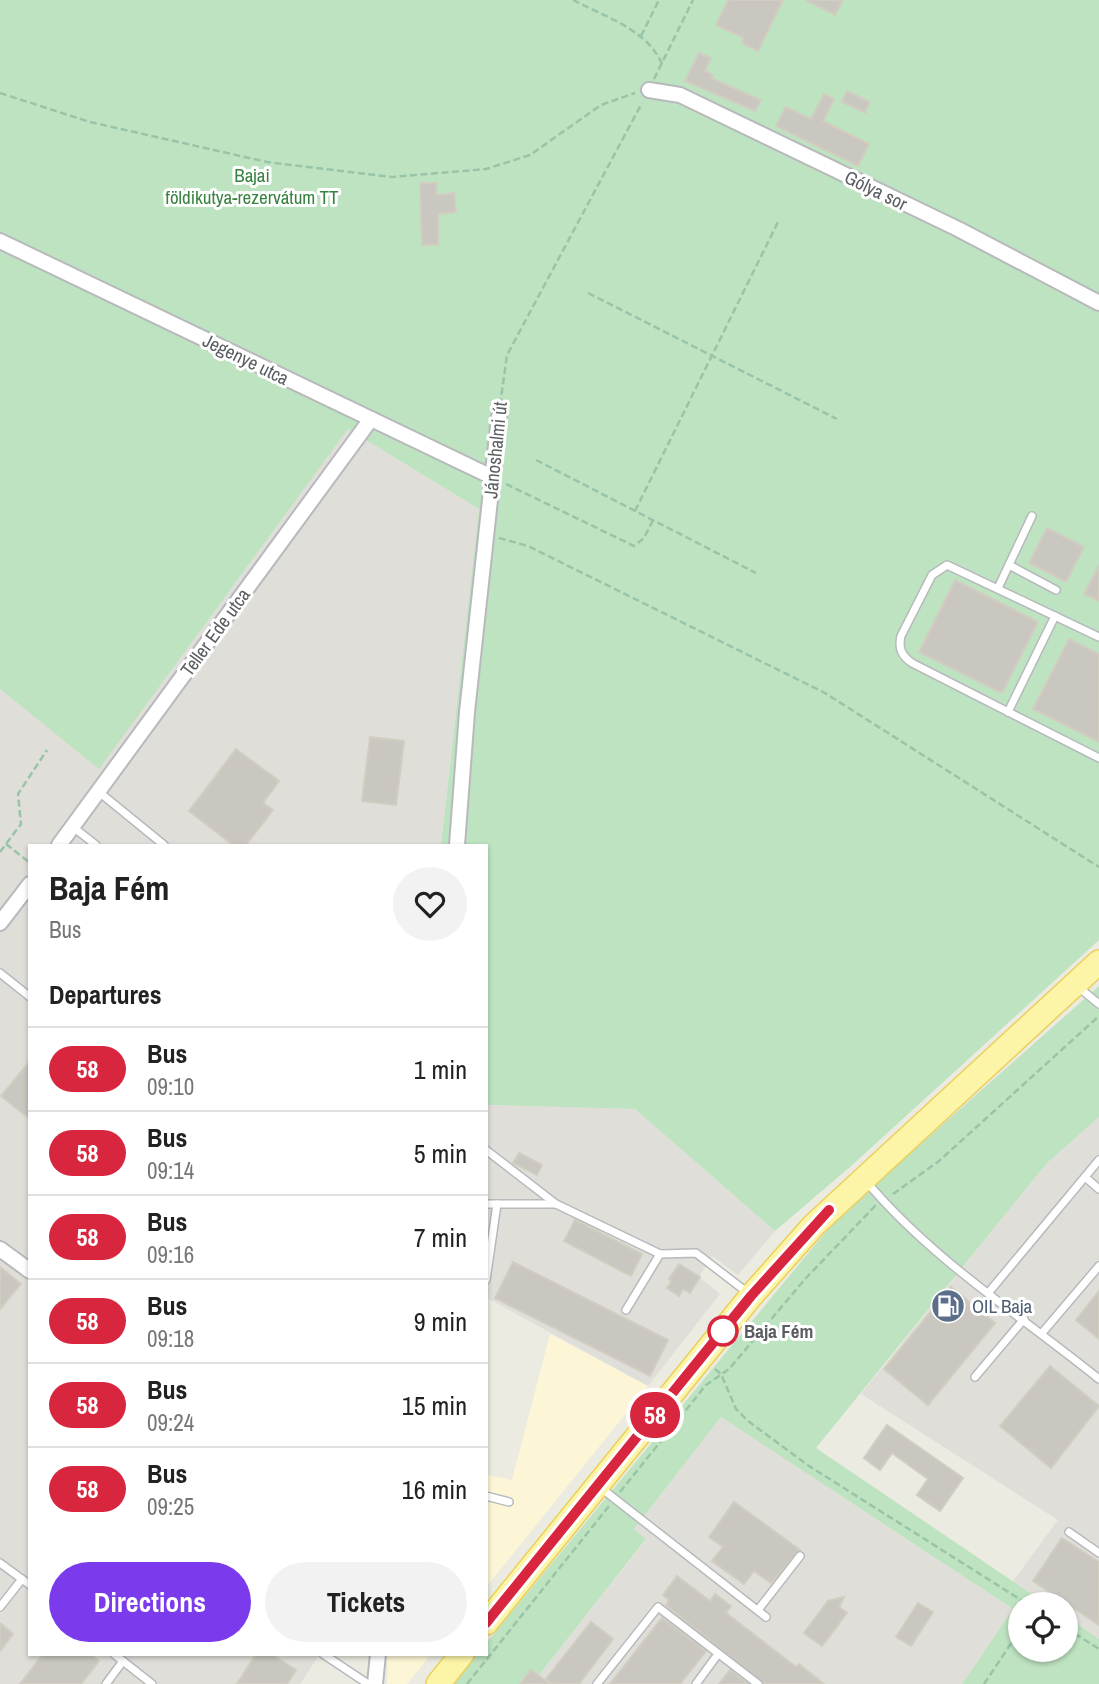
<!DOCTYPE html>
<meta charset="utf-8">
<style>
:root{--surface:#fff;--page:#f2f2f2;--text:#222;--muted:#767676;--line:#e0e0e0;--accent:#7c3aed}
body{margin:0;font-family:"Archivo Narrow",sans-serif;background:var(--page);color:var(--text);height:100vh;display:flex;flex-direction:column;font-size:26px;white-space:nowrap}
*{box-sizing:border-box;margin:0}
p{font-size:23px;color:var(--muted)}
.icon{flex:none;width:38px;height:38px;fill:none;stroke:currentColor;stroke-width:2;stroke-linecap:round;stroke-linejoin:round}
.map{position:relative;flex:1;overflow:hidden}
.sheet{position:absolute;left:28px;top:844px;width:460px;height:812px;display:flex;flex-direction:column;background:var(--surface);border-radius:0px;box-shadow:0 2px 5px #0004}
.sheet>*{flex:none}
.badge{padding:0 14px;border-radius:23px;font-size:24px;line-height:46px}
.buttons{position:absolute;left:1008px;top:1592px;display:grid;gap:14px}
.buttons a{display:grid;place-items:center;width:70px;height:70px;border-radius:50%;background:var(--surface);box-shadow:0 2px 5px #0004;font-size:35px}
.map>.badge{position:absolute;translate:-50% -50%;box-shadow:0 0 0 4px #fff}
h2{padding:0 21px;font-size:26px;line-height:63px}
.round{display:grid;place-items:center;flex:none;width:74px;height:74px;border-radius:37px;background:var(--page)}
.headline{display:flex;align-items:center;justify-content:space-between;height:119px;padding:0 21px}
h1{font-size:33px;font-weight:800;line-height:52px}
.primary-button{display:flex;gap:14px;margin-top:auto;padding:14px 21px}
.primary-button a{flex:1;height:80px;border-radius:42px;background:var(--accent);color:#fff;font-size:28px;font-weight:800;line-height:80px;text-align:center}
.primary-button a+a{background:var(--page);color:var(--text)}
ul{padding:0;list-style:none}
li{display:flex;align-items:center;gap:21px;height:84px;padding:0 21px;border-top:2px solid var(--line)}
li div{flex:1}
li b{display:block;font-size:26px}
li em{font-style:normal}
li .badge{min-width:77px;font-weight:700;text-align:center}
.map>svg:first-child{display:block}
.commercial{fill:#fcf6d6}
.industrial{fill:#e0ded9}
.green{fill:#bee3c1}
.building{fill:#cac7c1;stroke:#d1cdc0;stroke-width:2}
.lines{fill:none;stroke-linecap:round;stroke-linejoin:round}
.lane-casing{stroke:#b7b9bd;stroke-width:10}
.street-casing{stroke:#b7b9bd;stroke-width:18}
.primary-casing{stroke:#eccf5b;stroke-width:26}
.path{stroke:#98c4a8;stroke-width:2.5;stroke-dasharray:7 3.5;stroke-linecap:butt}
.lane{stroke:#fff;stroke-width:7}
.street{stroke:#fff;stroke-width:14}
.primary{stroke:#fcf5a7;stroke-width:23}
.line-casing{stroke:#fff;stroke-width:16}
.line{stroke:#d7263d;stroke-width:10}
.stop-dot{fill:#fff;stroke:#d7263d;stroke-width:3.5}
.labels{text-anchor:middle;stroke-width:6;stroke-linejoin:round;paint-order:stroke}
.park-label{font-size:19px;fill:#388341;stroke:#fff}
.street-label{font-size:19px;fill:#5a5d62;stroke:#fff}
.service-label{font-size:19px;fill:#4e5e75;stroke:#fff;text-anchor:start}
.stop-label{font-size:19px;font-weight:bold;fill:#5a5d62;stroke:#fff;text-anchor:start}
</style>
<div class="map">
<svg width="1099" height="1684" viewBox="0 0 1099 1684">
<rect width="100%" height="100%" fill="#ecebe1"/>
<g class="commercial">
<polygon points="550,1334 648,1386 487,1586 487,1475 512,1480"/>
<polygon points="382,1654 431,1654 407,1684 387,1684 388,1663 381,1663"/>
</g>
<g class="industrial">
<polygon points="348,429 479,509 441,845 30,845 30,1654 320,1654 300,1684 0,1684 0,689 99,768"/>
<polygon points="486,1105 635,1109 775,1231 738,1275 712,1256 699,1277 720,1294 648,1386 487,1298"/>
<polygon points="1099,1117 1099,1639 1066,1616 1066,1605 1048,1605 1013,1581 1058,1520 861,1394 1047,1163"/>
<polygon points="721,1417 1013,1609 962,1684 519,1684 531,1669 539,1675 646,1540 634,1529"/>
</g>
<g class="green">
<polygon points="0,0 1099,0 1099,940 850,1167 775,1231 635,1109 487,1105 486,845 441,845 479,509 348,429 99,769 0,689"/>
<polygon points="1099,986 1099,1117 1047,1163 816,1448 1048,1605 1020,1605 1020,1650 1066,1650 1066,1616 1099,1639 1099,1684 962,1684 1013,1609 721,1417 634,1529 646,1539 539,1675 531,1669 519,1684 453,1684 477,1654 486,1654 487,1642 838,1217"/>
</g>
<g class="building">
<polygon points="728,0 783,0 758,51 742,43 744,38 716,25"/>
<polygon points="806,0 843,0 835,15"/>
<polygon points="699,53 711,58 705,71 713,75 711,78 761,100 755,111 685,81"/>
<polygon points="847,91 870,102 865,113 842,102"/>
<polygon points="824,94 834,99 823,121 869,144 858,166 776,126 786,107 811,119"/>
<polygon points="420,183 437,183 436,195 454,193 456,212 438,214 438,245 422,245"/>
<polygon points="1047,528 1084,547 1066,582 1029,563"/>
<polygon points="1099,565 1099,601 1084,594"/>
<polygon points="955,580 1038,622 1002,693 919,652"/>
<polygon points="1069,639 1099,654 1099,742 1033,709"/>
<polygon points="370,737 404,741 396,805 362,801"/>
<polygon points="236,749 279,781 263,803 273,810 246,845 233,845 189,811"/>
<polygon points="30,1061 30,1119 1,1096"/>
<polygon points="519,1153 542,1165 537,1175 513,1163"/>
<polygon points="575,1220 642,1254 631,1276 564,1241"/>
<polygon points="513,1262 668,1340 650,1376 495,1298"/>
<polygon points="679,1264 700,1277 690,1293 683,1289 679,1296 667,1288 672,1281 669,1279"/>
<polygon points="0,1267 21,1284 0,1309"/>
<polygon points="951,1287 995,1323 928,1405 884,1369"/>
<polygon points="1099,1291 1099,1339 1076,1320"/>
<polygon points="1050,1366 1099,1406 1051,1468 1000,1426"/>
<polygon points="887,1425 963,1478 940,1511 917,1495 928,1479 892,1453 880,1470 864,1458"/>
<polygon points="734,1502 800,1550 771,1583 754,1571 744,1584 712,1561 723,1547 709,1537"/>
<polygon points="1062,1538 1099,1562 1099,1625 1033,1581"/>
<polygon points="677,1576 710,1601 715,1594 731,1606 726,1613 796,1667 799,1664 824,1684 764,1684 666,1605 669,1600 663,1595"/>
<polygon points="844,1597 839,1607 847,1613 822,1646 804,1633 828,1601"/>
<polygon points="918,1603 933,1612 911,1646 896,1637"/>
<polygon points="662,1618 706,1651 680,1684 610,1684"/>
<polygon points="591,1622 613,1639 579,1684 553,1684 546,1679"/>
<polygon points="0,1623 13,1634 0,1651"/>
<polygon points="43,1654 90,1654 99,1661 81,1684 20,1684"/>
<polygon points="256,1654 271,1654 296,1670 287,1684 237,1684"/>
<polygon points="531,1670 550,1684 520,1684"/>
<polygon points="730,1670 748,1684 719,1684"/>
</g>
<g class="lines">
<g class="lane-casing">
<g id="lane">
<polyline points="1009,565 1056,590"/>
<polyline points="998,588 1032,516"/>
<path d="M1099,637L947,565L932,575L901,636C898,649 902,656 912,663L1099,758"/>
<polyline points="1008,712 1055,616"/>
<polyline points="99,792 164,845"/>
<polyline points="73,827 96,845"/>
<polyline points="0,973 30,997"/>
<polyline points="1077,986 1099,1004"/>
<polyline points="486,1150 556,1204"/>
<polyline points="1085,1177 1099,1189"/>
<path d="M866,1181C930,1258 1021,1316 1099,1379"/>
<polyline points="486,1204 556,1204 660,1254"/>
<polyline points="486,1280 497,1204"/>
<polyline points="989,1292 1099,1160"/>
<polyline points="626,1310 660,1254 696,1253 748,1293"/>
<polyline points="1042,1333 1099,1266"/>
<polyline points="975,1377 1024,1319"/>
<polyline points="601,1488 766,1617"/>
<polyline points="486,1496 509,1502"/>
<polyline points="1069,1532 1099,1553"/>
<polyline points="0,1563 30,1585"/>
<polyline points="0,1607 22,1579"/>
<polyline points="758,1610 800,1556"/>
<polyline points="114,1654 152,1684"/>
<polyline points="323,1654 368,1684"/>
<polyline points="106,1684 123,1661"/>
<polyline points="597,1684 658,1607 758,1684"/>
<polyline points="696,1684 718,1654"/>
</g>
</g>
<g class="street-casing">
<g id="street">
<polyline points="649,90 680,95 958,229 1099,303"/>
<polyline points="0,241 492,477"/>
<polyline points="59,845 371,419"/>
<polyline points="457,845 467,712 499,417"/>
<polyline points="0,923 30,884"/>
<polyline points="0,1249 30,1271"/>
<polyline points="375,1684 378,1654"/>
</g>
</g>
<g class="primary-casing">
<g id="primary">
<polyline points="486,1623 751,1296 814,1225 1099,962"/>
<polyline points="438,1684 462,1654"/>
</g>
</g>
<g class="path">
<path d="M573,0C605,17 647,29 662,64"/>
<polyline points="641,36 659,0"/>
<polyline points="654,79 693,0"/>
<polyline points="0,93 90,122 267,162 392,177 486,169 530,155 601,105 635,93"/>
<polyline points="588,293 837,419"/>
<polyline points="500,405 507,355 642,103"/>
<polyline points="536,460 756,573"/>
<polyline points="506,484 634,546 644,538 653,520"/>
<polyline points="635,511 778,222"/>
<polyline points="499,538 528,546 825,693 1099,867"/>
<polyline points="6,844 30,863"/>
<polyline points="0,852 21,824 18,794 47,750"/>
<polyline points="893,1194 939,1161 1099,1016"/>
<polyline points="715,1369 721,1374 736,1409 748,1421 809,1466 1029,1605"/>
<polyline points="620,1492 706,1385 729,1369 806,1278 876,1205"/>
<polyline points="1066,1628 1099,1649"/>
<polyline points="467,1684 609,1506"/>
<polyline points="984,1684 1020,1630"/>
</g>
<use href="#lane" class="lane"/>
<use href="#street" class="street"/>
<use href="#primary" class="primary"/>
</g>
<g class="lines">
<g class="line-casing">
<polyline id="line" points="486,1623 751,1296 829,1210"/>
</g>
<use href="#line" class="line"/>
</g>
<defs>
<g id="fuel-disc" transform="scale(1.75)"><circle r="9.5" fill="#5c6f8a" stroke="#fff"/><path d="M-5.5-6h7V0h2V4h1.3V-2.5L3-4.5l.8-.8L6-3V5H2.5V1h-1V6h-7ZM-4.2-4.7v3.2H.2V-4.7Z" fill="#fff"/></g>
</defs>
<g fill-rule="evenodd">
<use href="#fuel-disc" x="948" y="1306"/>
</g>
<circle class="stop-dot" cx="723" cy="1331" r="14"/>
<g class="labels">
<g class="park-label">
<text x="252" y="182">Bajai<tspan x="252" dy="22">földikutya-rezervátum TT</tspan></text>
</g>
<g class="street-label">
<text transform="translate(876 190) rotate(26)" y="7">Gólya sor</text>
<text transform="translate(246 359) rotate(26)" y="7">Jegenye utca</text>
<text transform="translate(495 450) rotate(-84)" y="7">Jánoshalmi út</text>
<text transform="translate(215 632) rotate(-54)" y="7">Teller Ede utca</text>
</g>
<g class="service-label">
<text x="972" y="1313">OIL Baja</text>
</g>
<g class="stop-label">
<text x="744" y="1338">Baja Fém</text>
</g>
</g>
</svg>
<div class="buttons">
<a><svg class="icon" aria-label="locate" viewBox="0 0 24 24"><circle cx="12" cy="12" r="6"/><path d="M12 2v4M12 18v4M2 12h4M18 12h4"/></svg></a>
</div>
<b class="badge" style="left:655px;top:1415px;background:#d7263d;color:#fff">58</b>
<section class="sheet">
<div class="headline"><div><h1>Baja Fém</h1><p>Bus</p></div><a class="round"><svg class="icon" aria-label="heart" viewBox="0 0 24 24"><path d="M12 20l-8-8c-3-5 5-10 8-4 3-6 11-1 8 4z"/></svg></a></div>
<h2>Departures</h2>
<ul>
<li><span class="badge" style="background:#d7263d;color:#fff">58</span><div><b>Bus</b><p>09:10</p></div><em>1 min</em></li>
<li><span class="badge" style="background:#d7263d;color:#fff">58</span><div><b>Bus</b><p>09:14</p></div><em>5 min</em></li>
<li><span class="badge" style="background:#d7263d;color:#fff">58</span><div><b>Bus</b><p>09:16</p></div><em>7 min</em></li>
<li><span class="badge" style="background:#d7263d;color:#fff">58</span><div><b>Bus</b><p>09:18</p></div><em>9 min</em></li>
<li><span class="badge" style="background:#d7263d;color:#fff">58</span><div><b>Bus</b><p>09:24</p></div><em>15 min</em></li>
<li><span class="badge" style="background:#d7263d;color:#fff">58</span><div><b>Bus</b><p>09:25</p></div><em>16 min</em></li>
</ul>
<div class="primary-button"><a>Directions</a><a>Tickets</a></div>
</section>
</div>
